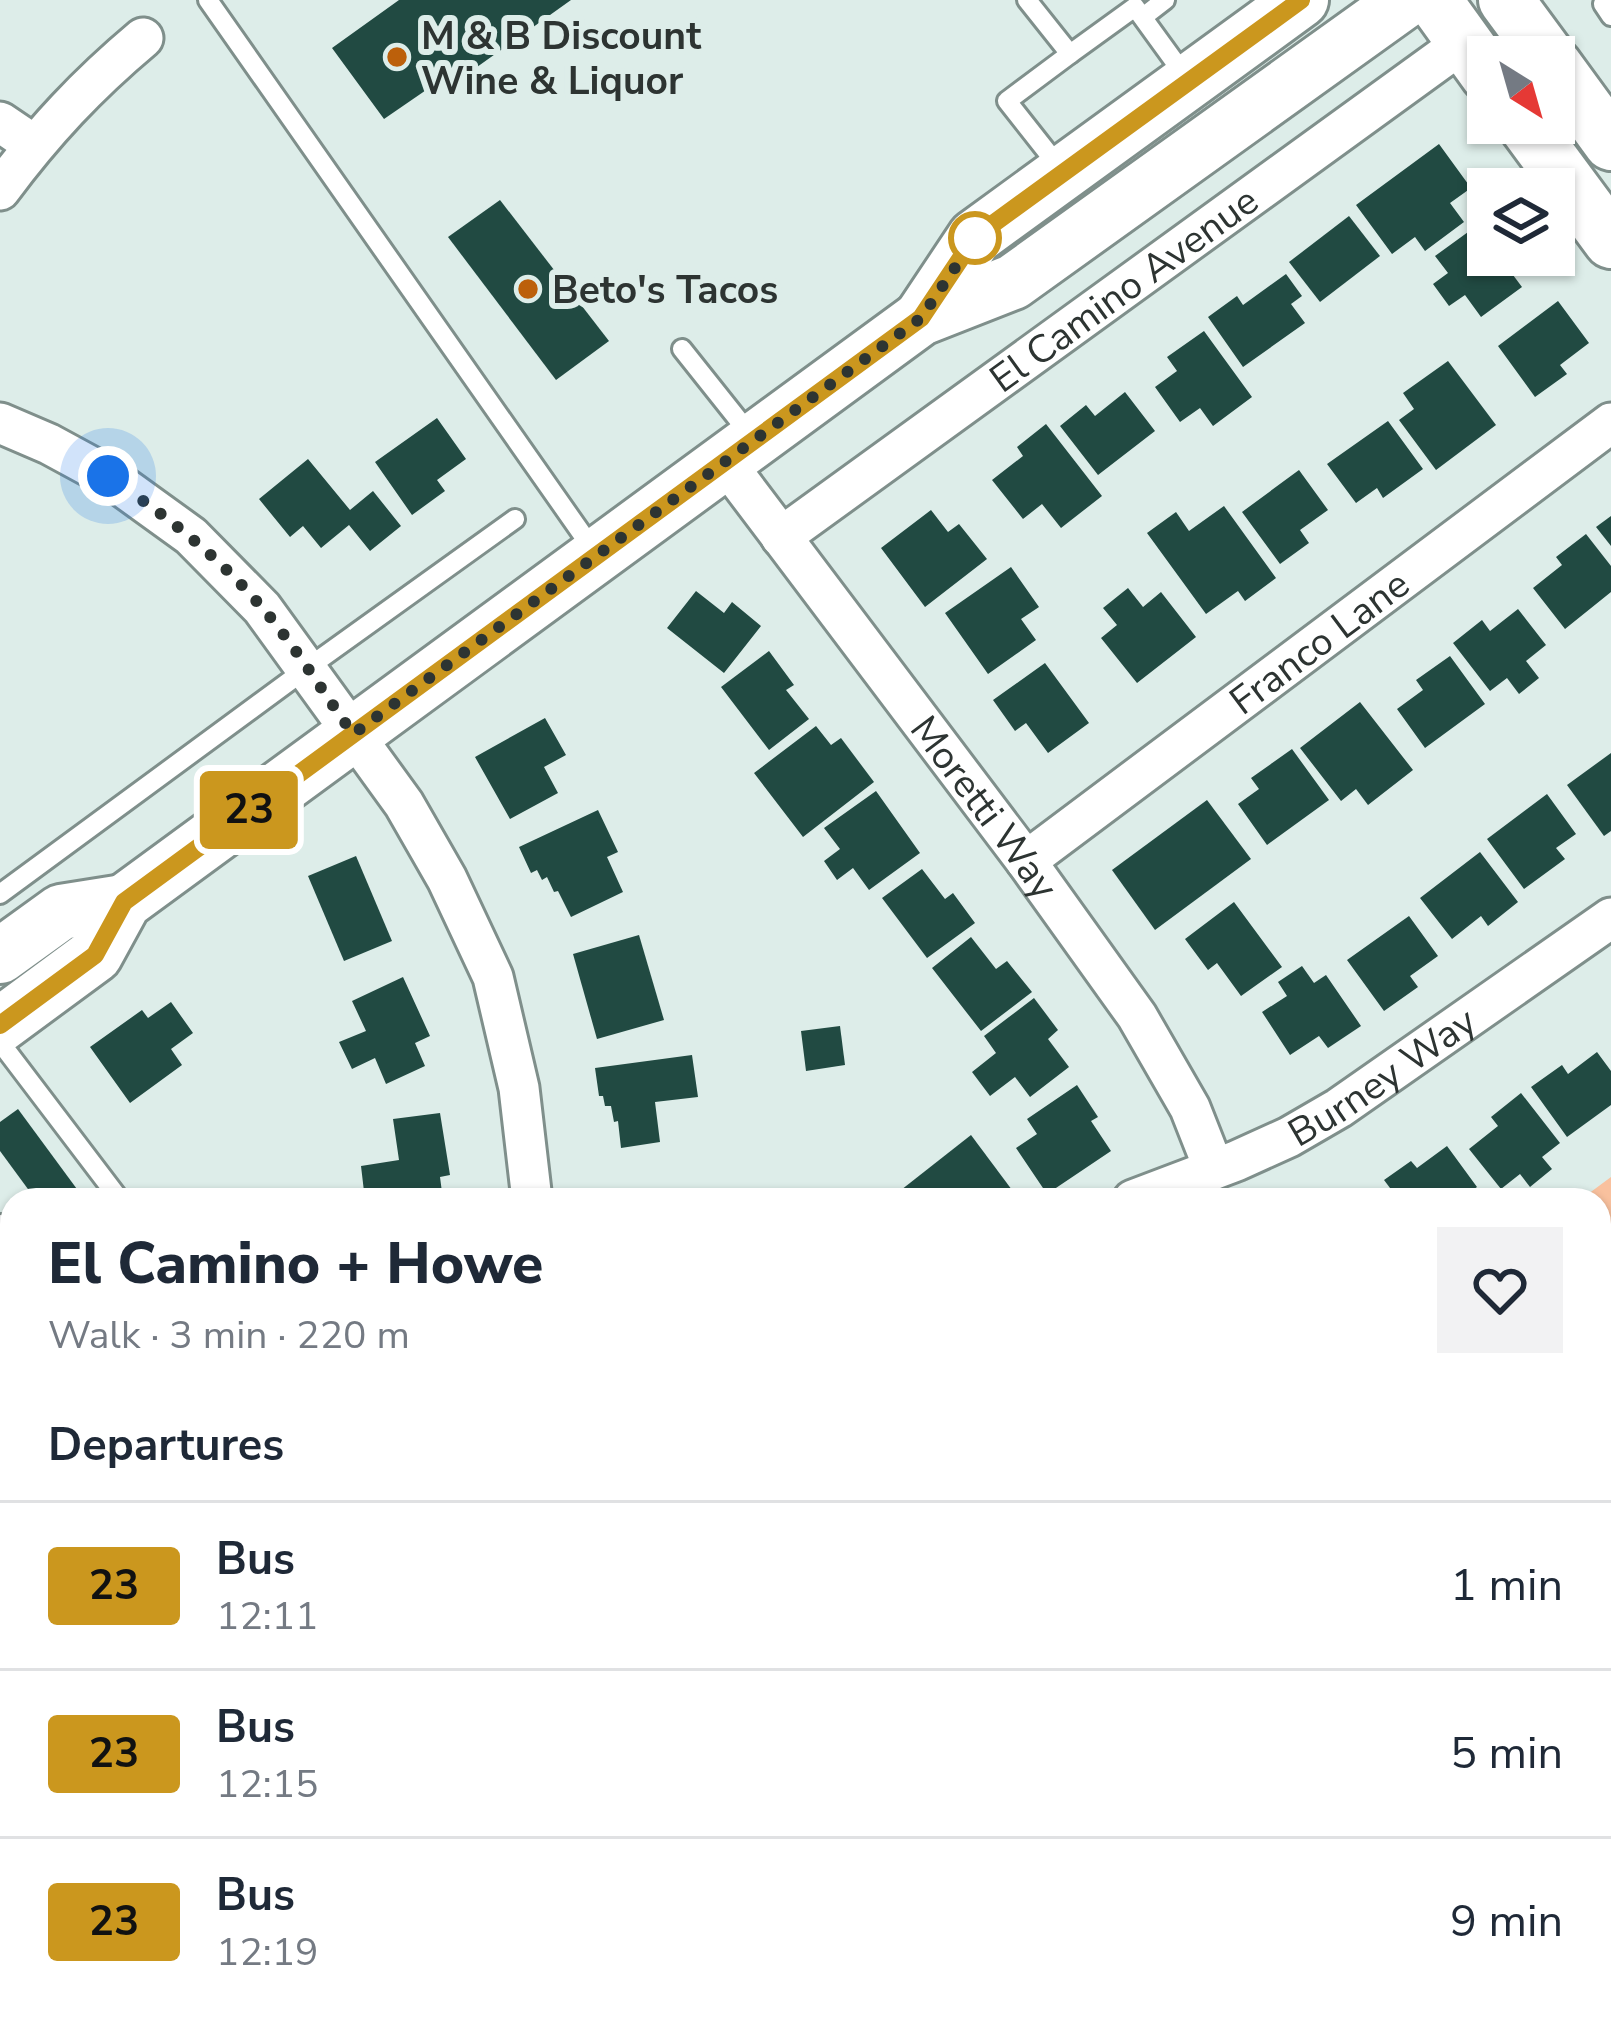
<!DOCTYPE html>
<meta charset="utf-8">
<style>
:root{--surface:#fff;--page:#f2f2f3;--text:#1f2937;--muted:#747a83;--line:#e0e1e3}
body{margin:0;font-family:"Nunito Sans",sans-serif;background:var(--page);color:var(--text);height:100vh;display:flex;flex-direction:column;font-size:45px;white-space:nowrap}
*{box-sizing:border-box;margin:0}
p{font-size:39px;color:var(--muted)}
.icon{flex:none;width:66px;height:66px;fill:none;stroke:currentColor;stroke-width:2;stroke-linecap:round;stroke-linejoin:round}
.map{position:relative;flex:1;overflow:hidden}
.panel{position:absolute;left:0px;top:1188px;width:1611px;height:843px;display:flex;flex-direction:column;background:var(--surface);border-radius:36px 36px 0 0;box-shadow:0 3px 9px #0004}
.panel>*{flex:none}
.badge{padding:0 24px;border-radius:9px;font-size:42px;line-height:78px}
.needle{width:78px;rotate:143deg}
.buttons{position:absolute;left:1467px;top:36px;display:grid;gap:24px}
.buttons a{display:grid;place-items:center;width:108px;height:108px;border-radius:0px;background:var(--surface);box-shadow:0 3px 9px #0004;font-size:60px}
.you{position:absolute;width:60px;height:60px;margin:-30px;border:9px solid #fff;border-radius:50%;background:#1a73e8;box-shadow:0 0 0 18px #1a73e833}
.map>.badge{position:absolute;translate:-50% -50%;box-shadow:0 0 0 6px #fff}
h2{padding:0 48px;font-size:45px;line-height:108px}
.round{display:grid;place-items:center;flex:none;width:126px;height:126px;border-radius:0px;background:var(--page)}
.headline{display:flex;align-items:center;justify-content:space-between;height:204px;padding:0 48px}
h1{font-size:57px;font-weight:800;line-height:90px}
ul{padding:0;list-style:none}
li{display:flex;align-items:center;gap:36px;height:168px;padding:0 48px;border-top:3px solid var(--line)}
li div{flex:1}
li b{display:block;font-size:45px}
li em{font-style:normal}
li .badge{min-width:132px;font-weight:700;text-align:center}
.map>svg:first-child{display:block}
.green{fill:#f9c19e}
.building{fill:#214a42}
.lines{fill:none;stroke-linecap:round;stroke-linejoin:round}
.lane-casing{stroke:#7f8f8b;stroke-width:24}
.street-casing{stroke:#7f8f8b;stroke-width:45}
.secondary-casing{stroke:#7f8f8b;stroke-width:60}
.path{stroke:#a1aeaa;stroke-width:6;stroke-dasharray:12 6;stroke-linecap:butt}
.lane{stroke:#fff;stroke-width:18}
.street{stroke:#fff;stroke-width:39}
.secondary{stroke:#fff;stroke-width:54}
.line-casing{stroke:#fff;stroke-width:27}
.line{stroke:#cb971e;stroke-width:18}
.walk{stroke:#2d3432;stroke-width:12;stroke-dasharray:0 21.6}
.poi-dot{fill:#bc600b;stroke:#ddede9;stroke-width:4.5}
.stop-dot{fill:#fff;stroke:#cb971e;stroke-width:6}
.labels{text-anchor:middle;stroke-width:12;stroke-linejoin:round;paint-order:stroke}
.poi-label{font-size:39px;font-weight:bold;fill:#2d3432;stroke:#ddede9;text-anchor:start}
.street-label{font-size:39px;fill:#2d3432;stroke:#ddede9}
</style>
<div class="map">
<svg width="1611" height="2029" viewBox="0 0 1611 2029">
<rect width="100%" height="100%" fill="#ddede9"/>
<g class="green">
<polygon points="1611,1177 1611,1512 1599,1521 1599,1200 1580,1200"/>
<polygon points="1192,2019 1439,2019 1446,2029 1192,2029"/>
</g>
<g class="building">
<polygon points="399,0 571,0 470,72 464,64 384,119 332,48"/>
<polygon points="1439,144 1471,188 1450,203 1464,222 1425,251 1415,237 1392,254 1356,205"/>
<polygon points="500,200 609,341 556,380 448,237"/>
<polygon points="1349,216 1380,256 1320,302 1289,262"/>
<polygon points="1486,219 1488,255 1512,255 1516,260 1507,267 1522,287 1481,317 1465,295 1449,306 1433,284 1448,273 1435,256"/>
<polygon points="1286,274 1302,296 1291,304 1305,323 1243,367 1208,317 1237,296 1243,305"/>
<polygon points="1558,301 1589,343 1560,365 1567,374 1535,397 1498,346"/>
<polygon points="1204,331 1252,397 1213,426 1200,408 1180,422 1155,387 1177,371 1167,357"/>
<polygon points="1448,361 1496,425 1436,470 1399,420 1414,409 1403,393"/>
<polygon points="1125,392 1155,431 1098,475 1060,426 1086,405 1095,416"/>
<polygon points="437,418 466,459 437,480 445,491 412,515 375,462"/>
<polygon points="1388,421 1423,469 1383,498 1377,488 1356,503 1327,464"/>
<polygon points="1046,424 1102,496 1061,528 1042,504 1023,519 992,480 1023,456 1017,447"/>
<polygon points="308,459 350,510 373,491 401,526 370,551 349,525 321,548 303,526 290,537 259,499"/>
<polygon points="1299,470 1328,510 1300,530 1309,543 1280,564 1242,512"/>
<polygon points="1224,506 1276,578 1245,601 1238,591 1206,614 1147,533 1176,512 1189,531"/>
<polygon points="931,510 948,532 959,524 987,559 925,607 881,548"/>
<polygon points="1611,516 1611,546 1596,527"/>
<polygon points="1586,534 1611,566 1611,592 1565,629 1533,588 1562,565 1556,557"/>
<polygon points="1011,567 1039,607 1021,619 1036,640 988,674 945,613"/>
<polygon points="1128,588 1143,607 1161,592 1196,637 1137,683 1101,638 1117,625 1103,608"/>
<polygon points="696,591 724,613 732,602 761,626 724,673 667,628"/>
<polygon points="1518,609 1546,645 1526,661 1539,678 1519,694 1507,678 1490,691 1453,643 1482,620 1490,631"/>
<polygon points="769,651 794,685 786,690 809,719 769,750 721,687"/>
<polygon points="1450,656 1485,704 1425,748 1397,709 1423,690 1416,680"/>
<polygon points="1045,663 1089,723 1048,753 1026,723 1015,731 993,700"/>
<polygon points="1360,702 1413,770 1368,805 1356,789 1341,801 1300,748"/>
<polygon points="545,718 566,755 544,767 558,793 510,819 475,757"/>
<polygon points="816,726 831,745 841,738 874,782 803,837 754,773"/>
<polygon points="1292,749 1329,800 1267,845 1238,804 1259,789 1251,778"/>
<polygon points="1611,753 1611,831 1604,836 1567,785"/>
<polygon points="876,791 920,853 869,890 853,868 837,880 824,861 840,849 824,828"/>
<polygon points="1547,794 1576,834 1556,848 1565,859 1524,889 1487,839"/>
<polygon points="1207,800 1251,859 1155,930 1112,870"/>
<polygon points="598,810 618,852 607,857 623,892 571,917 558,891 554,892 547,877 542,880 537,870 531,873 519,847"/>
<polygon points="1480,852 1518,902 1488,926 1481,916 1452,939 1420,898"/>
<polygon points="356,856 392,941 344,961 308,876"/>
<polygon points="922,869 945,899 953,893 975,923 927,958 882,898"/>
<polygon points="1234,902 1282,967 1241,996 1217,963 1208,970 1185,939"/>
<polygon points="1409,916 1438,956 1410,976 1418,987 1384,1011 1347,960"/>
<polygon points="639,935 664,1020 597,1039 573,954"/>
<polygon points="971,937 996,969 1007,961 1032,992 981,1031 932,968"/>
<polygon points="1302,966 1314,983 1326,975 1361,1026 1328,1048 1319,1036 1290,1055 1262,1012 1287,996 1278,982"/>
<polygon points="403,977 430,1036 415,1043 425,1066 386,1084 375,1058 352,1069 339,1042 366,1031 352,1001"/>
<polygon points="1034,998 1058,1030 1048,1039 1069,1067 1030,1097 1015,1077 990,1096 972,1072 996,1053 984,1036"/>
<polygon points="171,1002 193,1033 171,1049 182,1065 130,1103 90,1047 142,1010 148,1018"/>
<polygon points="840,1026 845,1065 806,1071 801,1031"/>
<polygon points="1597,1052 1611,1071 1611,1105 1567,1137 1531,1087 1562,1065 1568,1074"/>
<polygon points="692,1055 698,1097 655,1102 660,1142 621,1148 618,1121 614,1122 611,1106 605,1106 603,1096 599,1096 595,1068"/>
<polygon points="1077,1085 1098,1117 1091,1121 1111,1151 1047,1194 1016,1148 1037,1134 1027,1119"/>
<polygon points="1521,1093 1560,1143 1542,1157 1552,1169 1530,1187 1520,1174 1501,1189 1469,1149 1498,1126 1491,1117"/>
<polygon points="18,1109 85,1200 36,1200 0,1151 0,1122"/>
<polygon points="440,1113 450,1175 440,1177 443,1200 365,1200 361,1166 399,1160 393,1119"/>
<polygon points="971,1135 1012,1190 999,1200 909,1200 901,1190"/>
<polygon points="1447,1146 1477,1187 1459,1200 1399,1200 1384,1180 1411,1161 1417,1168"/>
<polygon points="0,1284 12,1300 12,1378 0,1387"/>
<polygon points="1611,1695 1611,1764 1599,1773 1599,1704"/>
<polygon points="9,1748 12,1752 12,1822 0,1806 0,1756"/>
<polygon points="1611,1992 1611,2029 1600,2029 1592,2019 1599,2019 1599,2001"/>
<polygon points="105,2019 215,2019 202,2029 113,2029"/>
<polygon points="760,2019 820,2019 821,2020 789,2029 762,2029"/>
<polygon points="1460,2019 1550,2019 1546,2029 1456,2029"/>
</g>
<g class="lines">
<g class="lane-casing">
<g id="lane">
<polyline points="208,0 594,551"/>
<polyline points="1027,0 1070,54 1135,7 1185,76"/>
<polyline points="1608,0 1603,4 1611,16"/>
<polyline points="1143,17 1165,0"/>
<polyline points="1059,167 1007,101 1070,54"/>
<polyline points="682,349 752,437"/>
<polyline points="0,894 306,669 515,519"/>
<polyline points="0,1042 120,1200"/>
<polyline points="0,1224 12,1241"/>
<polyline points="0,1419 12,1410"/>
</g>
</g>
<g class="street-casing">
<g id="street">
<polyline points="0,122 34,145"/>
<path d="M0,190C44,131 87,85 143,38"/>
<polyline points="0,423 49,444 108,476 191,536 262,608 404,804 447,879 493,977 519,1088 532,1200"/>
<path id="s1" d="M725,462L1026,861L1137,1016L1190,1108L1214,1169"/>
<path id="s2" d="M781,537L1464,42"/>
<path id="s3" d="M1026,861L1611,423"/>
<path id="s4" d="M1133,1200L1236,1161L1289,1137L1339,1108L1611,918"/>
<polyline points="1599,1856 1611,1848"/>
<polyline points="0,1969 12,1964"/>
<polyline points="886,2029 888,2019"/>
</g>
</g>
<g class="secondary-casing">
<g id="secondary">
<polyline points="1434,0 1488,75"/>
<polyline points="1506,0 1548,57"/>
<polyline points="1554,65 1611,143"/>
<polyline points="1524,123 1611,241"/>
<polyline points="921,318 975,237 1301,0"/>
<polyline points="0,956 61,912 124,902"/>
<polyline points="0,1025 95,955 124,902 921,318 1013,282 1406,0"/>
<polyline points="0,1582 12,1598"/>
<polyline points="328,2019 335,2029"/>
</g>
</g>
<g class="path">
<polyline points="1599,1403 1611,1394"/>
<polyline points="1275,2029 1276,2019"/>
</g>
<use href="#lane" class="lane"/>
<use href="#street" class="street"/>
<use href="#secondary" class="secondary"/>
</g>
<g class="lines">
<g class="line-casing">
<polyline id="line" points="0,1025 95,955 124,902 921,318 975,237 1301,0"/>
</g>
<use href="#line" class="line"/>
<path class="walk" d="M108,476C163,514 215,553 259,604C294,644 322,691 353,734L921,318L975,238"/>
</g>
<g class="poi-dot">
<circle cx="397" cy="57" r="12"/>
<circle cx="528" cy="289" r="12"/>
</g>
<circle class="stop-dot" cx="975" cy="238" r="24"/>
<g class="labels">
<g class="poi-label">
<text x="421" y="49">M &amp; B Discount<tspan x="421" dy="45">Wine &amp; Liquor</tspan></text>
<text x="552" y="303">Beto's Tacos</text>
</g>
<g class="street-label">
<text dy="14" stroke="none"><textPath href="#s2" startOffset="423">El Camino Avenue</textPath></text>
<text dy="14" stroke="none"><textPath href="#s3" startOffset="366">Franco Lane</textPath></text>
<text dy="14" stroke="none"><textPath href="#s1" startOffset="432">Moretti Way</textPath></text>
<text dy="14" stroke="none"><textPath href="#s4" startOffset="279">Burney Way</textPath></text>
</g>
</g>
</svg>
<div class="buttons">
<a><svg class="needle" viewBox="-14 -14 28 28"><path d="M0-13l5 13h-10z" fill="#e53935"/><path d="M0 13l5-13h-10z" fill="#747a83"/></svg></a>
<a><svg class="icon" aria-label="layers" viewBox="0 0 24 24"><path d="M12 4l9 5-9 5-9-5zM3 14l9 5 9-5"/></svg></a>
</div>
<div class="you" style="left:108px;top:476px"></div>
<b class="badge" style="left:249px;top:810px;background:#cb971e;color:#111">23</b>
<section class="panel">
<div class="headline"><div><h1>El Camino + Howe</h1><p>Walk · 3 min · 220 m</p></div><a class="round"><svg class="icon" aria-label="heart" viewBox="0 0 24 24"><path d="M12 20l-8-8c-3-5 5-10 8-4 3-6 11-1 8 4z"/></svg></a></div>
<h2>Departures</h2>
<ul>
<li><span class="badge" style="background:#cb971e;color:#111">23</span><div><b>Bus</b><p>12:11</p></div><em>1 min</em></li>
<li><span class="badge" style="background:#cb971e;color:#111">23</span><div><b>Bus</b><p>12:15</p></div><em>5 min</em></li>
<li><span class="badge" style="background:#cb971e;color:#111">23</span><div><b>Bus</b><p>12:19</p></div><em>9 min</em></li>
</ul>
</section>
</div>
